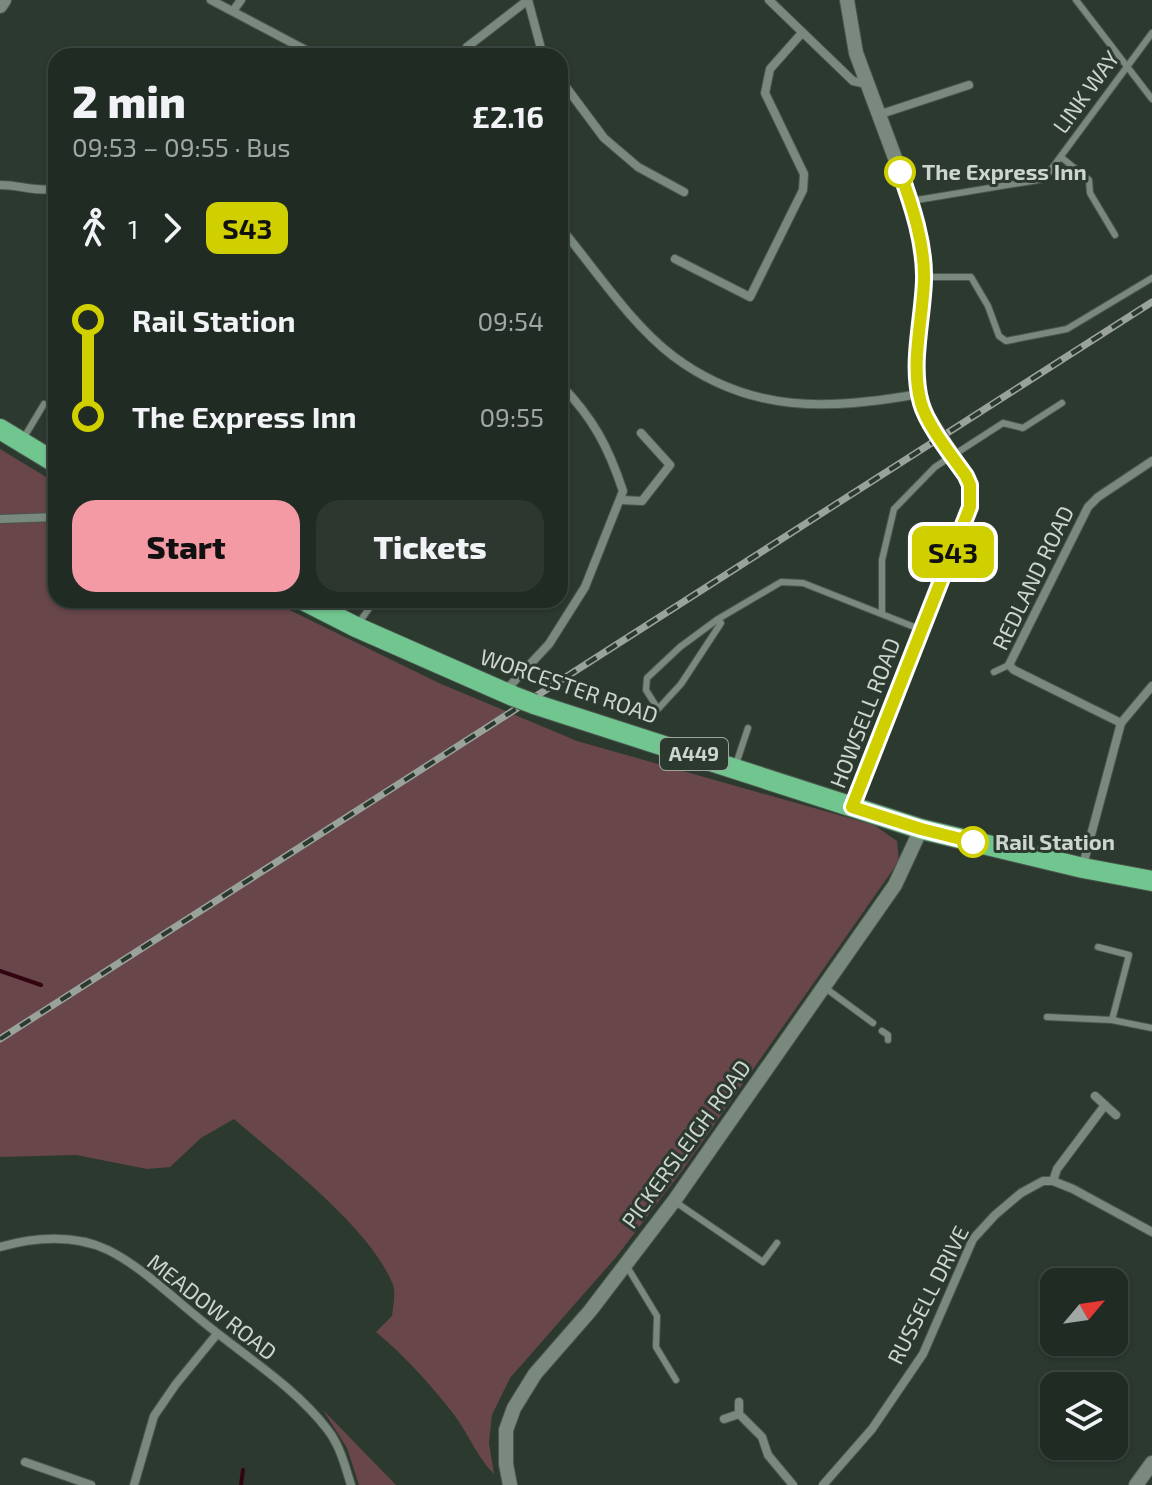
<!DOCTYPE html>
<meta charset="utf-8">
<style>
:root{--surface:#202b23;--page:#2d3730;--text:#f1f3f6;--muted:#a2a7a6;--line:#3d4741;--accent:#f49aa5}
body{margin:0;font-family:"Exo 2",sans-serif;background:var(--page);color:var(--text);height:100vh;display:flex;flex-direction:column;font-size:30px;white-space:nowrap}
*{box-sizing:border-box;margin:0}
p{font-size:26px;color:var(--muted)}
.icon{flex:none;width:44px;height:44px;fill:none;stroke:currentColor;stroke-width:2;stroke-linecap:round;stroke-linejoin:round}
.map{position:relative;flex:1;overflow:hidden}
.sheet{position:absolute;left:48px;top:48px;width:520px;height:560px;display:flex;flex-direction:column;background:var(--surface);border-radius:24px;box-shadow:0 2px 6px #0004,0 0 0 2px var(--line)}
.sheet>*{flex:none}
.badge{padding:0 16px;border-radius:12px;font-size:28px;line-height:52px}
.needle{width:52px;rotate:61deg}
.fabs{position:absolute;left:1040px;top:1268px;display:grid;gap:16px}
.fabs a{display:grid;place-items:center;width:88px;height:88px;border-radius:16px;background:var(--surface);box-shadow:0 2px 6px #0004,0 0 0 2px var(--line);font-size:40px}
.map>.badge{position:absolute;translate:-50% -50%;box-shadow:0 0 0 4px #fff}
.legs{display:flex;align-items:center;gap:12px;height:88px;padding:0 24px;font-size:26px}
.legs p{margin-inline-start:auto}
.head{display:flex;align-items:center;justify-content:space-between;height:136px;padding:0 24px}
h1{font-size:44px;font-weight:800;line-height:60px}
.action{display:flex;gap:16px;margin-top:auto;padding:16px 24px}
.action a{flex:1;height:92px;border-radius:24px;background:var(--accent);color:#111;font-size:32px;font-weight:800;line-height:92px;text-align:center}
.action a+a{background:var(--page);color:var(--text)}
ul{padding:0 24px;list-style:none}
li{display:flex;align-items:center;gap:28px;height:96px;font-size:30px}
li i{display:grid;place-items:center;width:12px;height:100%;margin:0 10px;background:currentColor}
li i::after{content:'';width:20px;height:20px;margin:-10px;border:6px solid;border-radius:50%;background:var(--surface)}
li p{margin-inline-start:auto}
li:first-child i{background:linear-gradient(#0000 50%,currentColor 0)}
li:last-child i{background:linear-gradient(currentColor 50%,#0000 0)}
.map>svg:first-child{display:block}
.green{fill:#68464a}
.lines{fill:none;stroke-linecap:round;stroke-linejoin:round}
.stream{stroke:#320510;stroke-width:4}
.service-casing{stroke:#4c564e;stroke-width:8}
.minor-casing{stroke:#4c564e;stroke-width:10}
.tertiary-casing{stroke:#4c564e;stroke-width:16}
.trunk-casing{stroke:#4c564e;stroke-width:22}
.service{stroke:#7a897e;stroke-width:6}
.minor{stroke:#7a897e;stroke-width:8}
.tertiary{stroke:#7a897e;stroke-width:14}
.trunk{stroke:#71c58f;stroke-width:20}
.rail-casing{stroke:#99a39c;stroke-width:7}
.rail{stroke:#2b392f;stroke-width:4;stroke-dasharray:12;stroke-linecap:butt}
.tertiary-bridge-casing{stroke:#4c564e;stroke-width:16;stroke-linecap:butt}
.trunk-bridge-casing{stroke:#4c564e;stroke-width:22;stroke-linecap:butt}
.tertiary-bridge{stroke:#7a897e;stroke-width:14}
.trunk-bridge{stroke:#71c58f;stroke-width:20}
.line-1-casing{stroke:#fff;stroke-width:18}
.line-1{stroke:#d0d000;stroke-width:12}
.stop-1-dot{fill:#fff;stroke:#d0d000;stroke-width:4}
.labels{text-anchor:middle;stroke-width:6;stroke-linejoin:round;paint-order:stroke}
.shield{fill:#2b392f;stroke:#9ca69f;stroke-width:2}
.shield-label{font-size:20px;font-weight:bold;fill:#cdd5cf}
.street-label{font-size:22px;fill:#cdd5cf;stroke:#2b392f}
.stop-label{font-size:22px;font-weight:bold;fill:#cdd5cf;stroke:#2b392f;text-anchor:start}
</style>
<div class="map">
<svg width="1152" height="1485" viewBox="0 0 1152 1485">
<rect width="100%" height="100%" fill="#2b392f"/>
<g class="green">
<path d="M0,449L56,483V600H269L439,683L577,741L874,825L897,841L899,861L684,1168L617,1256L510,1378L492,1415L489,1443L494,1474C477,1457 469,1435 455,1416C431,1385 406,1357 376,1332L392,1316C393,1307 396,1293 393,1285C371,1228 280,1159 234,1119L201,1138L170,1167L147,1169L76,1155L0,1157Z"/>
<polygon points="323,1410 396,1485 359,1485 347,1448"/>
</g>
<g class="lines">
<g class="stream">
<polyline points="0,971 41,985"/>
<polyline points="241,1485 243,1470"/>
</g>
<g class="service-casing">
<g id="service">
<polyline points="1076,0 1152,99"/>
<polyline points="1061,157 1089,180 1090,193 1115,235"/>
<polyline points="911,201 1044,179 1152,33"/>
<polyline points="924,277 971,277 988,306 999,336 1006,341 1067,329 1152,278"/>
<polyline points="23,439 44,404"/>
<polyline points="882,613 882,560 894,509 935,467 1003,423 1023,428 1062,403"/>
<polyline points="718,619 680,647 647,678 646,690 658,709 681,684 721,623 718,619 781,582 803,583 922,630"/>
<polyline points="358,624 375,600"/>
<polyline points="994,672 1009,665"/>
<polyline points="735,767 748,728"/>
<polyline points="1098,947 1129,955 1112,1020"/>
<polyline points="824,987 873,1023"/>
<polyline points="1047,1017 1112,1020 1152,1028"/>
<polyline points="882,1031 888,1035 888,1040"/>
<polyline points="674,1201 763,1262 777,1243"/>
<polyline points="626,1265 657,1316 656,1347 676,1380"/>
</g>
</g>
<g class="minor-casing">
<g id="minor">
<polyline points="211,0 317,56"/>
<polyline points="528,0 543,56"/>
<polyline points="769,0 853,81 867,84"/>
<polyline points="233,11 241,0"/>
<polyline points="461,56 467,47 528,0"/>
<polyline points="560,79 604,138 638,167 684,192"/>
<polyline points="878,115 969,85"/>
<path d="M0,185C20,185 36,192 56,189"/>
<path d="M560,227C595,269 630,323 673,356C750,414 829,410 919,394"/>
<polyline points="675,259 750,297 803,190 804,174 765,93 770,69 801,34"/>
<polyline points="621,500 642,501 670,465 641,433"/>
<polyline points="0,519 56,517"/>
<path d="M506,690L549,644L585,587L623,491C608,446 593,418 560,384"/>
<polyline points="1121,723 1014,670 1009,665 1088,507 1098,497 1152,461"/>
<polyline points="1083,865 1121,723 1152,686"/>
<polyline points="1095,1096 1116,1115"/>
<polyline points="1053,1181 1057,1169 1105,1105"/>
<path d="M0,1247C34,1237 75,1234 108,1250C142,1267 172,1297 202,1321C242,1354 295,1387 327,1429C340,1445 345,1466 351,1485"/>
<polyline points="739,1402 739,1414 762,1437 768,1455 793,1485"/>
<polyline points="724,1419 739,1414"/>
<polyline points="25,1462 91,1485"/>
<polyline points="134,1485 154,1416 176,1384 217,1334"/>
<polyline points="823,1485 872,1429 923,1354 973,1239 995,1215 1021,1193 1043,1181 1053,1181 1073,1189 1152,1232"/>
</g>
</g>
<g class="tertiary-casing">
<g id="tertiary">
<polyline points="847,0 856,53 911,201 918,232 924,277 917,367 919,394 926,414"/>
<polyline points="0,6 4,0"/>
<polyline points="852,807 970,507 970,485 966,476"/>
<polyline points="510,1485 506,1464 506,1430 514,1408 535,1374 590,1311 674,1201 895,885 921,829"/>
<polyline points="1136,1485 1152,1463"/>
</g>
</g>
<g class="trunk-casing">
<g id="trunk">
<polyline points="0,429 56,463"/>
<polyline points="303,600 356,627 513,696"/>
<polyline points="534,704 921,829 1083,868 1152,881"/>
</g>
</g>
<use href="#service" class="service"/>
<use href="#minor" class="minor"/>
<use href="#tertiary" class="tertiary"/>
<use href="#trunk" class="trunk"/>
<g class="rail-casing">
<polyline id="rail" points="0,1039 1152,302"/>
</g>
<use href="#rail" class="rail"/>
<g class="tertiary-bridge-casing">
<polyline id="tertiary-bridge" points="926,414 966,476"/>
</g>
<g class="trunk-bridge-casing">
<polyline id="trunk-bridge" points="513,696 534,704"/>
</g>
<use href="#tertiary-bridge" class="tertiary-bridge"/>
<use href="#trunk-bridge" class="trunk-bridge"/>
</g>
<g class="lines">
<g class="line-1-casing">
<path id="line-1" d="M900,172C912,205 925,244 924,280C923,319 910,364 921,403C927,425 952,456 966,476L970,485V507L852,807L921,829L973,842"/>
</g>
<use href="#line-1" class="line-1"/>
</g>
<g class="stop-1-dot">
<circle cx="900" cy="172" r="14"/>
<circle cx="973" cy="842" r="14"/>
</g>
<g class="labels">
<rect class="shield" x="660" y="738" width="68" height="32" rx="6"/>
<g class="shield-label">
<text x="694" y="761">A449</text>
</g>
<g class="street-label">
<text transform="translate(1086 92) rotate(-54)" y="8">LINK WAY</text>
<text transform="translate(1033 578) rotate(-64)" y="8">REDLAND ROAD</text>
<text transform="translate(569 686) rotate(19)" y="8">WORCESTER ROAD</text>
<text transform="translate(865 713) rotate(-69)" y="8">HOWSELL ROAD</text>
<text transform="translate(686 1144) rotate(-54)" y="8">PICKERSLEIGH ROAD</text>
<text transform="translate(928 1295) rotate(-63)" y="8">RUSSELL DRIVE</text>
<text transform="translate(212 1307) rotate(38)" y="8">MEADOW ROAD</text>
</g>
<g class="stop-label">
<text x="922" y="180">The Express Inn</text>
<text x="995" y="850">Rail Station</text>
</g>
</g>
</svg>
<div class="fabs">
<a><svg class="needle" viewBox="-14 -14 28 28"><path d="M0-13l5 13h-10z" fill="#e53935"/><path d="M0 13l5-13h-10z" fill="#a2a7a6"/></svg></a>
<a><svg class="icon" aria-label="layers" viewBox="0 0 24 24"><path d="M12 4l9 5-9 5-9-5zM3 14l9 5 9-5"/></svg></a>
</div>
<b class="badge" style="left:953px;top:552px;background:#d0d000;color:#111">S43</b>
<section class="sheet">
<div class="head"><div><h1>2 min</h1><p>09:53 – 09:55 · Bus</p></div><b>£2.16</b></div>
<div class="legs"><svg class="icon" aria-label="walk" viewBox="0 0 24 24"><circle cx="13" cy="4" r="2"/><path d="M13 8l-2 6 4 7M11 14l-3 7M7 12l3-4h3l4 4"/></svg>1<svg class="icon" aria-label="forward" viewBox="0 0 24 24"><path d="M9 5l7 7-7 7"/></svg><b class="badge" style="background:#d0d000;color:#111">S43</b></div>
<ul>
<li><i style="color:#d0d000"></i><b>Rail Station</b><p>09:54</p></li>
<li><i style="color:#d0d000"></i><b>The Express Inn</b><p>09:55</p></li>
</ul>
<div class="action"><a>Start</a><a>Tickets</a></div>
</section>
</div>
